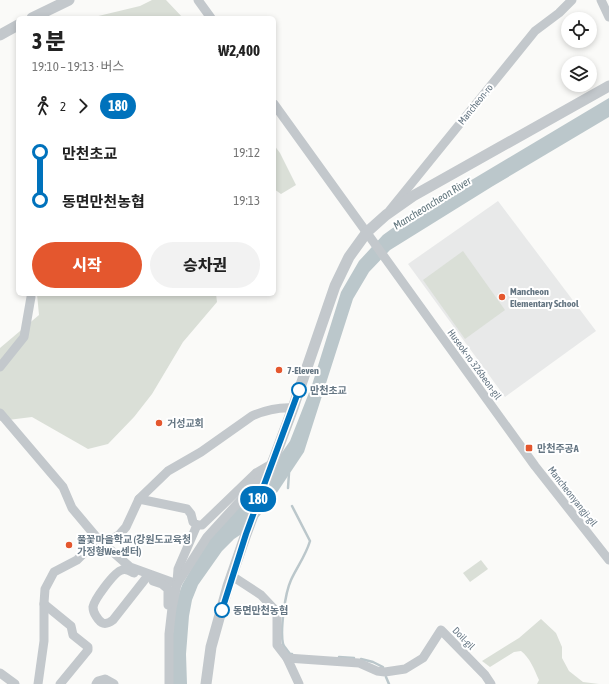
<!DOCTYPE html>
<html lang="ko">
<meta charset="utf-8">
<style>
:root{--surface:#fff;--page:#f2f2f2;--text:#222;--muted:#767676;--accent:#e4572e}
body{margin:0;font-family:"Asap Condensed","Noto Sans KR",sans-serif;background:var(--page);color:var(--text);height:100vh;display:flex;flex-direction:column;font-size:15px;white-space:nowrap}
*{box-sizing:border-box;margin:0}
p{font-size:13px;color:var(--muted)}
.icon{flex:none;width:22px;height:22px;fill:none;stroke:currentColor;stroke-width:2;stroke-linecap:round;stroke-linejoin:round}
.map{position:relative;flex:1;overflow:hidden}
.drawer{position:absolute;left:16px;top:16px;width:260px;height:280px;display:flex;flex-direction:column;background:var(--surface);border-radius:6px;box-shadow:0 2px 6px #0003}
.drawer>*{flex:none}
.badge{padding:0 8px;border-radius:13px;font-size:14px;line-height:26px}
.tools{position:absolute;left:561px;top:12px;display:grid;gap:8px}
.tools a{display:grid;place-items:center;width:36px;height:36px;border-radius:50%;background:var(--surface);box-shadow:0 2px 6px #0003;font-size:20px}
.map>.badge{position:absolute;translate:-50% -50%;box-shadow:0 0 0 2px #fff}
.legs{display:flex;align-items:center;gap:6px;height:44px;padding:0 16px;font-size:13px}
.legs p{margin-inline-start:auto}
.overview{display:flex;align-items:center;justify-content:space-between;height:68px;padding:0 16px}
h1{font-size:22px;font-weight:800;line-height:30px}
.primary-button{display:flex;gap:8px;margin-top:auto;padding:8px 16px}
.primary-button a{flex:1;height:46px;border-radius:24px;background:var(--accent);color:#fff;font-size:16px;font-weight:800;line-height:46px;text-align:center}
.primary-button a+a{background:var(--page);color:var(--text)}
ul{padding:0 16px;list-style:none}
li{display:flex;align-items:center;gap:14px;height:48px;font-size:15px}
li i{display:grid;place-items:center;width:6px;height:100%;margin:0 5px;background:currentColor}
li i::after{content:'';width:10px;height:10px;margin:-5px;border:3px solid;border-radius:50%;background:var(--surface)}
li p{margin-inline-start:auto}
li:first-child i{background:linear-gradient(#0000 50%,currentColor 0)}
li:last-child i{background:linear-gradient(currentColor 50%,#0000 0)}
.map>svg:first-child{display:block}
.built{fill:#e8e9e9}
.green{fill:#dadfd7}
.water{fill:#bbc7cb}
.lines{fill:none;stroke-linecap:round;stroke-linejoin:round}
.stream{stroke:#bbc7cb;stroke-width:2.5}
.minor{stroke:#c3c8cc;stroke-width:9}
.tertiary{stroke:#c3c8cc;stroke-width:11}
.line-1-casing{stroke:#fff;stroke-width:9}
.line-1{stroke:#0072bc;stroke-width:6}
.poi-dot{fill:#e4572e;stroke:#fff;stroke-width:1.5}
.stop-1-dot{fill:#fff;stroke:#0072bc;stroke-width:2}
.labels{text-anchor:middle;stroke-width:4;stroke-linejoin:round;paint-order:stroke}
.street-label{font-size:10px;fill:#657683;stroke:#fff}
.poi-label{font-size:10px;font-weight:bold;fill:#657683;stroke:#fff;text-anchor:start}
.stop-label{font-size:10px;font-weight:bold;fill:#657683;stroke:#fff;text-anchor:start}
.water-label{font-size:11px;font-style:italic;fill:#60757c;stroke:#fff}
</style>
<div class="map">
<svg width="609" height="684" viewBox="0 0 609 684">
<rect width="100%" height="100%" fill="#fafaf8"/>
<polygon class="built" points="498,201 596,331 505,397 408,264"/>
<g class="green">
<polygon points="152,0 166,0 183,18 90,18 140,6"/>
<polygon points="274,145 280,153 296,185 281,194 274,189"/>
<polygon points="463,251 505,310 465,339 423,280"/>
<polygon points="37,294 216,294 217,302 183,342 152,394 134,417 108,444 88,449 32,417 0,421 0,348 39,315"/>
<polygon points="481,560 488,569 470,582 463,573"/>
<path d="M541,619L556,633L562,647V658L569,671L583,682L599,684H537L539,680C534,669 530,658 521,651L514,652L490,667L482,661L519,638Z"/>
</g>
<polygon class="water" points="609,98 609,117 493,186 390,250 369,272 353,299 304,452 268,506 246,531 234,539 222,551 198,585 192,600 189,616 186,654 187,684 171,684 174,608 182,585 209,538 239,505 254,493 290,441 312,385 341,292 359,261 383,235 401,222"/>
<g class="lines">
<g class="stream">
<polyline points="288,488 289,473"/>
<path d="M292,506L310,541C306,555 297,567 291,580C285,593 280,630 283,644C284,647 288,651 290,654H292"/>
<polyline points="339,657 354,658"/>
<polyline points="361,659 373,662 383,667"/>
<polyline points="386,677 389,684"/>
</g>
<g class="minor">
<polyline points="198,0 211,18"/>
<polyline points="601,0 609,17"/>
<polyline points="274,104 535,466 609,560"/>
<polyline points="390,210 535,31 559,13 572,0"/>
<polyline points="0,367 24,337 31,297"/>
<polyline points="0,413 63,487 72,508 98,539 130,567 177,584 172,608 169,634 169,684"/>
<polyline points="139,499 187,509 191,514 193,522 197,525 202,525 256,473 270,465"/>
<path d="M98,539L105,541L110,540L119,535L126,527L139,499L168,471L201,452L252,416C266,410 278,407 293,408"/>
<path d="M134,573C130,571 126,568 122,570C114,572 94,600 93,607C93,611 94,613 96,616C101,624 105,626 113,620L146,578"/>
<polyline points="232,576 261,595 277,612 277,645 287,658 299,684"/>
<polyline points="153,581 162,584 168,589 168,605"/>
<polyline points="177,582 178,569 197,525"/>
<polyline points="177,584 207,537 269,469"/>
<polyline points="44,604 71,626 73,635 88,647 88,650 60,684"/>
<polyline points="287,658 359,663 377,671 385,672 405,669 423,658 441,630 485,675 491,684"/>
<polyline points="0,673 15,684"/>
<polyline points="38,684 44,641 44,603 45,589 54,572 77,560 98,539"/>
<polyline points="96,684 98,681 105,679 114,684"/>
</g>
<g class="tertiary">
<polyline points="32,18 69,0"/>
<polyline points="0,35 18,25"/>
<polyline points="206,684 211,647 228,586 246,534 293,408 335,286 349,257 367,232 386,215 413,196 609,86"/>
</g>
</g>
<g class="lines">
<g class="line-1-casing">
<polyline id="line-1" points="222,610 246,534 299,390"/>
</g>
<use href="#line-1" class="line-1"/>
</g>
<g class="poi-dot">
<circle cx="502" cy="297" r="4"/>
<circle cx="279" cy="370" r="4"/>
<circle cx="159" cy="423" r="4"/>
<rect x="525" y="444" width="8" height="8" rx="2"/>
<circle cx="69" cy="545" r="4"/>
</g>
<g class="stop-1-dot">
<circle cx="299" cy="390" r="7"/>
<circle cx="222" cy="610" r="7"/>
</g>
<g class="labels">
<g class="street-label">
<text transform="translate(475 104) rotate(-51)" y="4">Mancheon-ro</text>
<text transform="translate(475 364) rotate(54)" y="4">Huseok-ro 326beon-gil</text>
<text transform="translate(573 496) rotate(52)" y="4">Mancheonyangji-gil</text>
<text transform="translate(464 638) rotate(46)" y="4">Doil-gil</text>
</g>
<g class="poi-label">
<text x="510" y="295">Mancheon<tspan x="510" dy="12">Elementary School</tspan></text>
<text x="287" y="374">7-Eleven</text>
<text x="167" y="427">거성교회</text>
<text x="537" y="452">만천주공A</text>
<text x="77" y="543">풀꽃마을학교 (강원도교육청<tspan x="77" dy="12">가정형Wee센터)</tspan></text>
</g>
<g class="stop-label">
<text x="310" y="394">만천초교</text>
<text x="233" y="614">동면만천농협</text>
</g>
<g class="water-label">
<text transform="translate(432 203) rotate(-32)" y="4">Mancheoncheon River</text>
</g>
</g>
</svg>
<div class="tools">
<a><svg class="icon" aria-label="locate" viewBox="0 0 24 24"><circle cx="12" cy="12" r="6"/><path d="M12 2v4M12 18v4M2 12h4M18 12h4"/></svg></a>
<a><svg class="icon" aria-label="layers" viewBox="0 0 24 24"><path d="M12 4l9 5-9 5-9-5zM3 14l9 5 9-5"/></svg></a>
</div>
<b class="badge" style="left:258px;top:499px;background:#0072bc;color:#fff">180</b>
<section class="drawer">
<div class="overview"><div><h1>3 분</h1><p>19:10 – 19:13 · 버스</p></div><b>₩2,400</b></div>
<div class="legs"><svg class="icon" aria-label="walk" viewBox="0 0 24 24"><circle cx="13" cy="4" r="2"/><path d="M13 8l-2 6 4 7M11 14l-3 7M7 12l3-4h3l4 4"/></svg>2<svg class="icon" aria-label="forward" viewBox="0 0 24 24"><path d="M9 5l7 7-7 7"/></svg><b class="badge" style="background:#0072bc;color:#fff">180</b></div>
<ul>
<li><i style="color:#0072bc"></i><b>만천초교</b><p>19:12</p></li>
<li><i style="color:#0072bc"></i><b>동면만천농협</b><p>19:13</p></li>
</ul>
<div class="primary-button"><a>시작</a><a>승차권</a></div>
</section>
</div>
